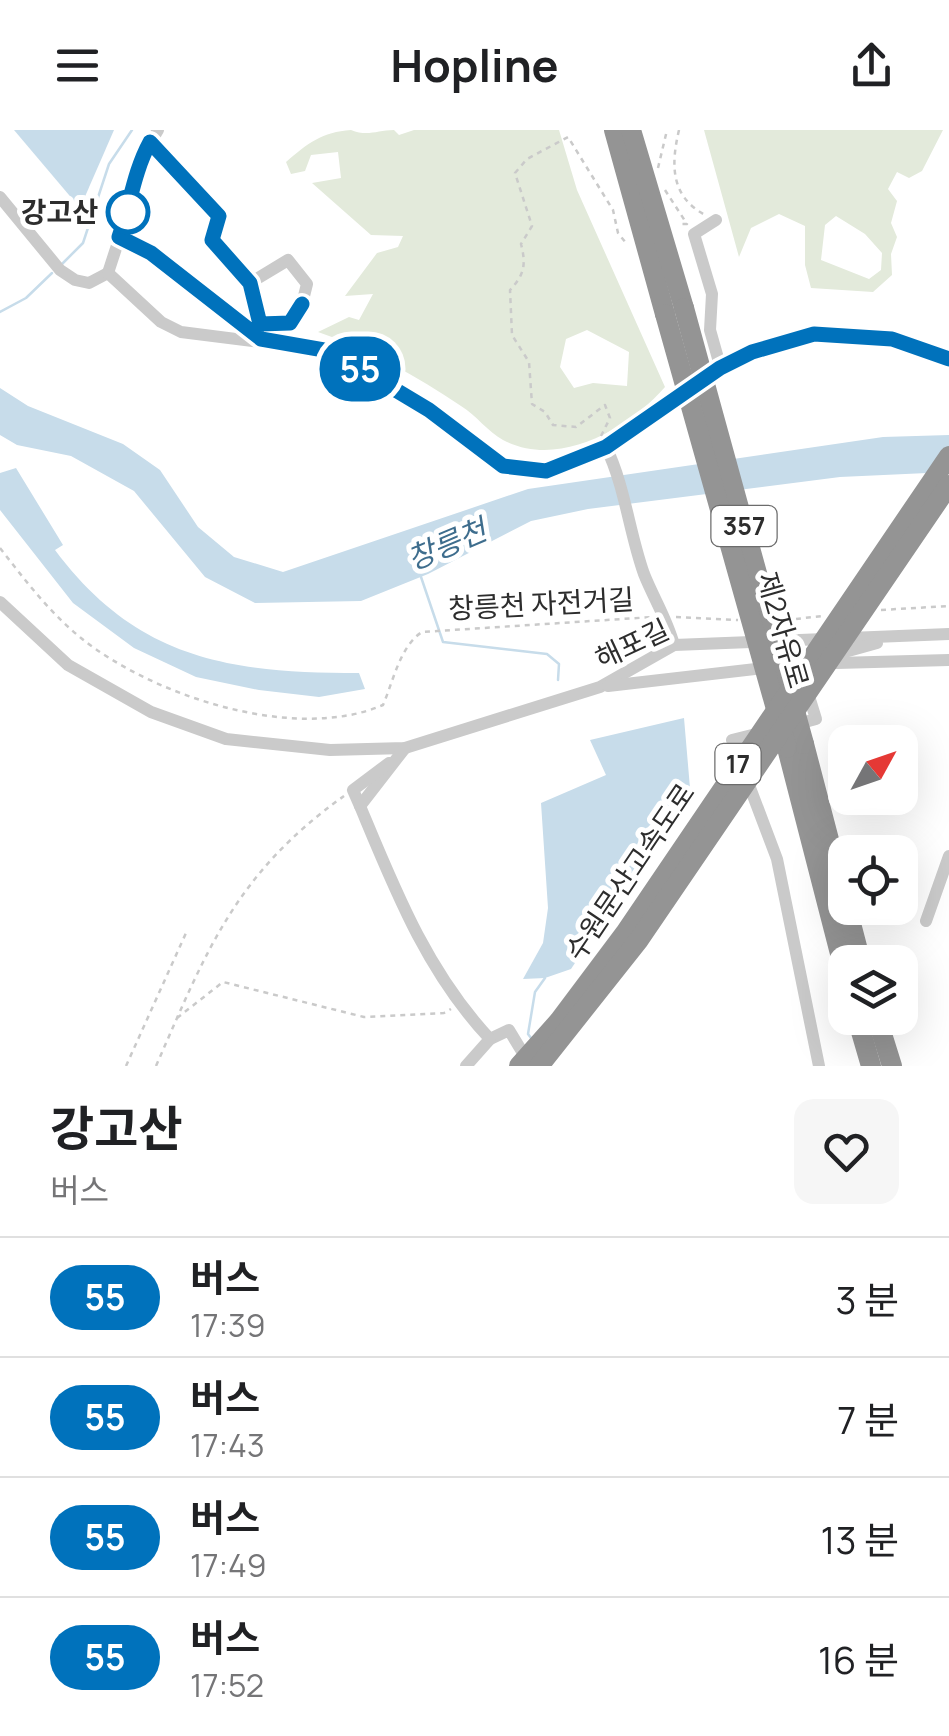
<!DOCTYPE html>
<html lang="ko">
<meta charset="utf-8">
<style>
:root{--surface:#fff;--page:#f6f6f6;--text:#202124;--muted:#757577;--line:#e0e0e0}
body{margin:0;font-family:Manrope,"Noto Sans KR",sans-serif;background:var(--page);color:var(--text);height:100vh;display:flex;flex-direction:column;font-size:38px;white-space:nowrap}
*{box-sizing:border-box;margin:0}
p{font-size:32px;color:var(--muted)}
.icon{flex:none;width:55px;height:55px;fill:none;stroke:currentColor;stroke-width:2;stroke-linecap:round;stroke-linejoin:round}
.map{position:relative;height:936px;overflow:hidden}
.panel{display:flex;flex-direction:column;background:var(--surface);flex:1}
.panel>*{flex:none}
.badge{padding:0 20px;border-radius:32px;font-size:35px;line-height:65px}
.needle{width:65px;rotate:50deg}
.controls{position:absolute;left:828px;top:595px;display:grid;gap:20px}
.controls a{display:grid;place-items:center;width:90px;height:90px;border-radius:20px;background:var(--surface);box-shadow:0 10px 40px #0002;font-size:50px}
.map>.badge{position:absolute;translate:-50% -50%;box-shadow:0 0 0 5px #fff}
.round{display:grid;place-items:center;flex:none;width:105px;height:105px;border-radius:20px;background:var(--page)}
.head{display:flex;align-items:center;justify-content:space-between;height:170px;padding:0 50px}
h1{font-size:48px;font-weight:700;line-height:75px}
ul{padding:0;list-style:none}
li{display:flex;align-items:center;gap:30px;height:120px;padding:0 50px;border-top:2px solid var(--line)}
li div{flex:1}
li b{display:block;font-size:38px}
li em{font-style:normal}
li .badge{min-width:110px;font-weight:700;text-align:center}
header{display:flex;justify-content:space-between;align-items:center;height:130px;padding:0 50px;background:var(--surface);font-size:45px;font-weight:700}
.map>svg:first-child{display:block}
.green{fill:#e3eadb;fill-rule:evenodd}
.water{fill:#c7dcea}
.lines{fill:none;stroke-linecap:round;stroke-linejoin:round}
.stream{stroke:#c7dcea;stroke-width:2.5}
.path{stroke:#cacaca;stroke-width:2.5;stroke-dasharray:5 5;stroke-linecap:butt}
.minor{stroke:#cacaca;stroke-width:12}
.highway{stroke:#949494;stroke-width:20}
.highway-bridge{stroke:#949494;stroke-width:20}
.line-casing{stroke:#fff;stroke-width:22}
.line{stroke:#0072bc;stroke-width:15}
.stop-dot{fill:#fff;stroke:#0072bc;stroke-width:5}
.labels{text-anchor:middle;stroke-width:10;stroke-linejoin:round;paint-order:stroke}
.shield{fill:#fff;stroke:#6c6c6c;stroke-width:2.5}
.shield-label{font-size:25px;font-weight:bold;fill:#2d2d2d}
.stop-label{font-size:28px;font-weight:bold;fill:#2d2d2d;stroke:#fff;text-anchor:end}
.street-label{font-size:28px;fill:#2d2d2d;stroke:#fff}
.water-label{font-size:30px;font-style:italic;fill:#3e6d8d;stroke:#fff}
</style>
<header><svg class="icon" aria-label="menu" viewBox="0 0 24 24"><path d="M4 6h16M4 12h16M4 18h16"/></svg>Hopline<svg class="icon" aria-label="share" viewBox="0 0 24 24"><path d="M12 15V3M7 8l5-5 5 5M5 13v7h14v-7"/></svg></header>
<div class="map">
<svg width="949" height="936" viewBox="0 0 949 936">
<rect width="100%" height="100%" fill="#fff"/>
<g class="green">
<path d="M351,0C368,7 377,0 394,0L399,5L414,0H559L577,60L665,257C628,299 559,339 503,310C488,302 476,285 461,276C417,246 368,219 318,202L349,187L359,190L373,164L345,166L377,123L398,117L403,106L371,105L312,53L341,48L338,22L311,25L305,41L291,44L286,32C308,13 322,2 351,0ZM587,200L629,222L627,256L593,253L574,258L560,237L566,209Z"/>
<path d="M704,0H943L922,41L909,48L897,42L888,59L897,71L891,93L897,107L891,124L892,145L873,162L811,158L805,135V96L779,84L751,98L739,127ZM836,86L865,104L882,123L881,140L869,149L821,130L825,95Z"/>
</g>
<g class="water">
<polygon points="14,0 114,0 80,78"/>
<polygon points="0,258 28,276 123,314 160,340 198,397 234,427 283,442 528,359 883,307 949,305 949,342 840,347 588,379 531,391 428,444 361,471 255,473 205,447 134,361 71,326 17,315 0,305"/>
<path d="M16,338L63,415L55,420C137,530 231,543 359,543L365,559L319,567L259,560L196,547L134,518L73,473L0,380V343Z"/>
<polygon points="684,588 690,658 571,839 545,848 523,849 543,813 548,778 541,673 606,645 590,610"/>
</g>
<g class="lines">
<g class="stream">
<polyline points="62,134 83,113 109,34 132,0"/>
<polyline points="0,182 26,168 52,143"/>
<polyline points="420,444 443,512 547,524 559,534 558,550"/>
<polyline points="531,908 528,904 535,862 545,848"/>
</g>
<g class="path">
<path d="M679,0C671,34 670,66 705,85"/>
<polyline points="658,38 667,0"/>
<polyline points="665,60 687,94 678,94"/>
<path d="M601,306L610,288L605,275L576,297L553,295L545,282L532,274L529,232L512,205L510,160C525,144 526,134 521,114L532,96L515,43L527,29L568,7L613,80L618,103L626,113"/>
<path d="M0,418C25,450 49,482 81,508C153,566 295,613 383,575C393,552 400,516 422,502L653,487"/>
<polyline points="881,480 949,476"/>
<polyline points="676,487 738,490"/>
<polyline points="786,490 823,486"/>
<polyline points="177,888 223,852 364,887 444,883 451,879"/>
<polyline points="126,936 186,803"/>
<path d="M156,936C207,820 235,744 344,666"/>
</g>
<g class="minor">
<polyline points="150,12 219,86 212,111 250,153 261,209"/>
<polyline points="0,67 60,140 75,150 89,153 108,143"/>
<polyline points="716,90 694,104 712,164 710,200 721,239"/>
<polyline points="119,107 151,123 259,208"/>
<polyline points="108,143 161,192 181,202 324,220 429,280 503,336 547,341 606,317 721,239 753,222 814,204 892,209 949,229"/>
<polyline points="108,143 134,63 138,34 158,0"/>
<polyline points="250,153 288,130 307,154 302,174 290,193 261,194"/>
<path d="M606,317C625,356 629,402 644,444C654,469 667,489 674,515"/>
<polyline points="0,472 68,535 151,582 226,609 330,620 405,618 600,557 674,515 949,504"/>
<polyline points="834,525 877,513"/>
<polyline points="608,556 799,534 949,530"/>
<polyline points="794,595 816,589 808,563"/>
<polyline points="760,603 732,610 777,729 819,936"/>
<path d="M405,618L360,676C395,760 427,842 490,909L509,900L529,933"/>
<polyline points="360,676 353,660 389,633"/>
<polyline points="926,791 949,726"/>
<polyline points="466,936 490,909"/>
</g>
<g class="highway">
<polyline points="614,0 665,184"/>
<polyline points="631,0 684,178"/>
<polyline points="804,614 845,771"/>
<polyline points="787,618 845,843"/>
<polyline points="847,778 861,832"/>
<polyline points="857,888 871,936"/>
<polyline points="877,888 892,936"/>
</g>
<g class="highway-bridge">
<polyline points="684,178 804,614"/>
<polyline points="665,184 787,618"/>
<polyline points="519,936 559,891 625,803 949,326"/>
<polyline points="539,936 638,811 949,355"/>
</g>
</g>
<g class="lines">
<g class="line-casing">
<path id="line" d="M302,174L290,193L260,194L250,153L212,110L219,86L150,12C134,41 130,75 119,107L151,123L261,209L324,220L349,232L429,280L503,336L546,341L606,317L720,238L752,222L814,204L892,209L949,229"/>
</g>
<use href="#line" class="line"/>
</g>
<circle class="stop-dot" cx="128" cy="82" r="20"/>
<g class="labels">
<g class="shield">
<rect x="711.5" y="376" width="65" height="40" rx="8"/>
<rect x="715.5" y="614" width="45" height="40" rx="8"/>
</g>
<g class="shield-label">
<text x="744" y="405">357</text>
<text x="738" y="643">17</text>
</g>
<g class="stop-label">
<text x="98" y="92">강고산</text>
</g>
<g class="street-label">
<text transform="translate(541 474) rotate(-3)" y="10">창릉천 자전거길</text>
<text transform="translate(783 500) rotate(74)" y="10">제2자유로</text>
<text transform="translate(632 514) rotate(-25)" y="10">해포길</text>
<text transform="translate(630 742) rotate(-56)" y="10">수원문산고속도로</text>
</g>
<g class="water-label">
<text transform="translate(447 415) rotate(-23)" y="10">창릉천</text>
</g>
</g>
</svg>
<div class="controls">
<a><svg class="needle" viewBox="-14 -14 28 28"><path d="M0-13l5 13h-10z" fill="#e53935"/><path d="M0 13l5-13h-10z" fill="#757577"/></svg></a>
<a><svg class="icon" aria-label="locate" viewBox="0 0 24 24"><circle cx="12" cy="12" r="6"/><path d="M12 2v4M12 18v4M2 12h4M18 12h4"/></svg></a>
<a><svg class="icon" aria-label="layers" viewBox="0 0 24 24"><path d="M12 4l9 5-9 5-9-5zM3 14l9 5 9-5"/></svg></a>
</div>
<b class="badge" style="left:360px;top:239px;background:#0072bc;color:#fff">55</b>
</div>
<section class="panel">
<div class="head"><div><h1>강고산</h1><p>버스</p></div><a class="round"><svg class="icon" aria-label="heart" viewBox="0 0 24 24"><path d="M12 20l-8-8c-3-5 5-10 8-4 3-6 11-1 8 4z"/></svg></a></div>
<ul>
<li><span class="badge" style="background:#0072bc;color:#fff">55</span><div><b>버스</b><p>17:39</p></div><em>3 분</em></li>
<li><span class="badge" style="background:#0072bc;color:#fff">55</span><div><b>버스</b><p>17:43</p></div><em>7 분</em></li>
<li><span class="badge" style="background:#0072bc;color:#fff">55</span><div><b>버스</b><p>17:49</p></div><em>13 분</em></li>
<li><span class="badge" style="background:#0072bc;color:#fff">55</span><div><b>버스</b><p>17:52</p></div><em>16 분</em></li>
</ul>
</section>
